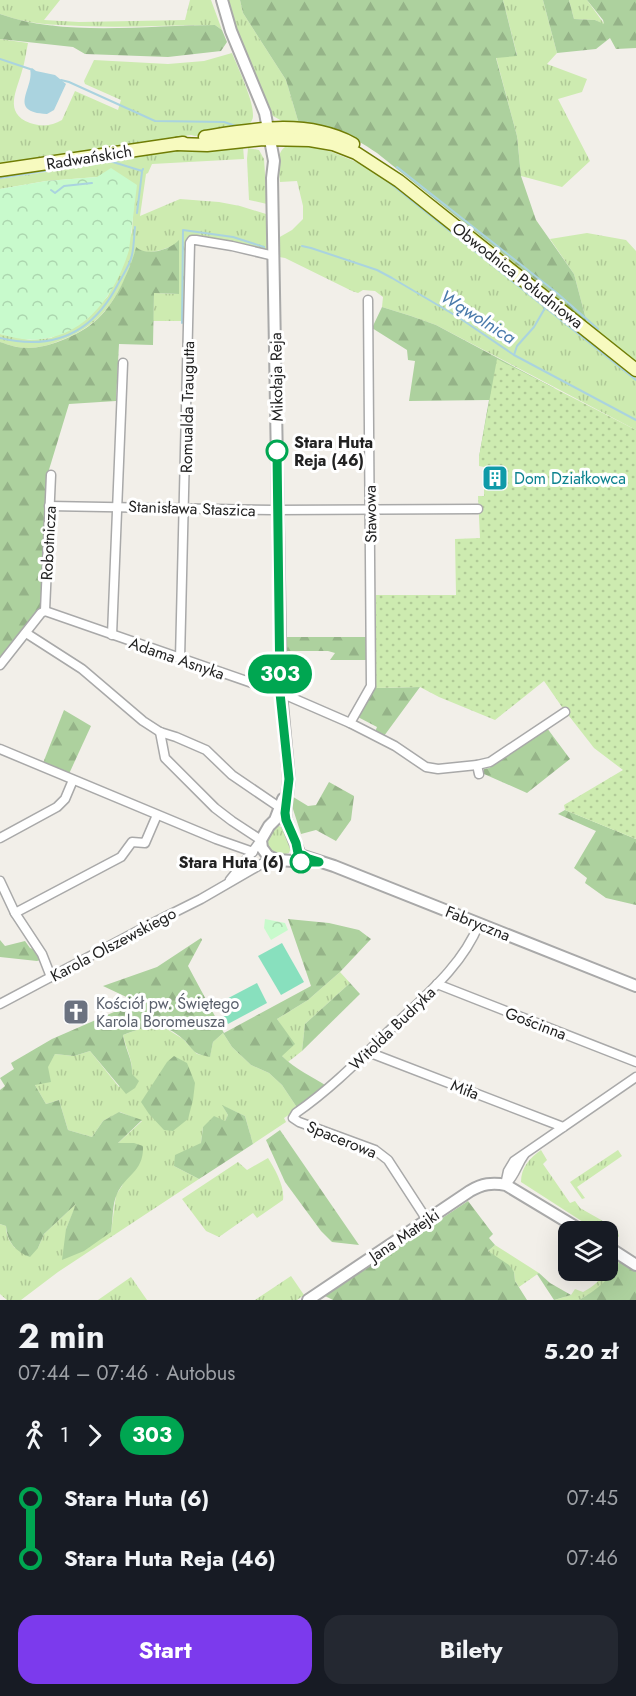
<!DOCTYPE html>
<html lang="pl">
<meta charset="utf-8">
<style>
:root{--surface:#171b24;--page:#242831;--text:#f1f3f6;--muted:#9ea1a6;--accent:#7c3aed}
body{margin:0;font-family:Jost,sans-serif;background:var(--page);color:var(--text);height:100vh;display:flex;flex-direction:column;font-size:22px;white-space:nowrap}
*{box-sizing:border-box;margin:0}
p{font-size:20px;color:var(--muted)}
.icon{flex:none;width:33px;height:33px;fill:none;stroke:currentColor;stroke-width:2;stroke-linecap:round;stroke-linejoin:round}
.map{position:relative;height:1300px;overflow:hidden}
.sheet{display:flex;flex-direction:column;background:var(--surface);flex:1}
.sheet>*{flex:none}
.badge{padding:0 12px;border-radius:20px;font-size:21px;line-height:39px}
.fabs{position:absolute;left:558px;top:1221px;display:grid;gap:12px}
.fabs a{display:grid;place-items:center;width:60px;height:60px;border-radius:12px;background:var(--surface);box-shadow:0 6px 24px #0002;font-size:30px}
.map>.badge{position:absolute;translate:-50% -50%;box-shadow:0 0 0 3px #fff}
.legs{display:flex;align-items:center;gap:9px;height:66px;padding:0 18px;font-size:20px}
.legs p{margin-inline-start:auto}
.overview{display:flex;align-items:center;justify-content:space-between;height:102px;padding:0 18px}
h1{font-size:33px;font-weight:700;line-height:45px}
.primary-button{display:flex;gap:12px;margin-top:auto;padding:12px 18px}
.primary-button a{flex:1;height:69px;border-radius:18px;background:var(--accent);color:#fff;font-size:24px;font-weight:700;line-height:69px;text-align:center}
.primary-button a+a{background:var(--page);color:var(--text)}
ul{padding:0 18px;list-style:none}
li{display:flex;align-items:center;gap:21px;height:60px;font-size:22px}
li i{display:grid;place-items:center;width:9px;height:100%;margin:0 8px;background:currentColor}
li i::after{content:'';width:15px;height:15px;margin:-8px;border:4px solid;border-radius:50%;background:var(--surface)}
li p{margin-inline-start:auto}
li:first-child i{background:linear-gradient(#0000 50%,currentColor 0)}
li:last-child i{background:linear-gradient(currentColor 50%,#0000 0)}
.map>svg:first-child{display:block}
.grass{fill:url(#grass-tufts)}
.forest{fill:url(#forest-firs)}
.park{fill:url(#park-crowns)}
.garden{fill:url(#garden-dots)}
.pitch{fill:#88e0be}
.water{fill:#aad3df}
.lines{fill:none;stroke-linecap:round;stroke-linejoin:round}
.stream{stroke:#aad3df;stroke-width:2}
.minor-casing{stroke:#a9a9a9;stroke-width:11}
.tertiary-casing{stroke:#a9a9a9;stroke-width:14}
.secondary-casing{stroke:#707d05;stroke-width:15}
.minor{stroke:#fff;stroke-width:8}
.tertiary{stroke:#fff;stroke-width:10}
.secondary{stroke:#f7fabf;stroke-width:12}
.line-1-casing{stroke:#fff;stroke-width:14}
.line-1{stroke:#00a651;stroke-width:9}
.stop-1-dot{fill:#fff;stroke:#00a651;stroke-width:3}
.labels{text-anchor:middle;stroke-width:6;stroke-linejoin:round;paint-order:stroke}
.street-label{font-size:16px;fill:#222;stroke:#fff}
.stop-label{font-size:16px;font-weight:bold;fill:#222;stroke:#fff;text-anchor:start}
.culture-label{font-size:16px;fill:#0d838f;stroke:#fff;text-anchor:start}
.worship-label{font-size:16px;fill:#5b616d;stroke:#fff;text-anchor:start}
.water-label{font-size:18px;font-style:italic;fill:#4a7aab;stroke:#fff}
</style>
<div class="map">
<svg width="636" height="1300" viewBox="0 0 636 1300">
<defs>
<pattern id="grass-tufts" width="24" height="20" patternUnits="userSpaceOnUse" patternTransform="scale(1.5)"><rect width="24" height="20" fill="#cdebb0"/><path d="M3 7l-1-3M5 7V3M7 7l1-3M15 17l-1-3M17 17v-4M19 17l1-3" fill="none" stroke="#b0c997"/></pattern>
<pattern id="forest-firs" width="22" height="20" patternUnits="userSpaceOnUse" patternTransform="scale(1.5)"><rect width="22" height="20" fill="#add19e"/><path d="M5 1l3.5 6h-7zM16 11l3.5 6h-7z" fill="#95b388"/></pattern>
<pattern id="park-crowns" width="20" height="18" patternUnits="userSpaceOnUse" patternTransform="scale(1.5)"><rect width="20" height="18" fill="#c8facc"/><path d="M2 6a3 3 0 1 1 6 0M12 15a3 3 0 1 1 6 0" fill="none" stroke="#acd6af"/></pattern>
<pattern id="garden-dots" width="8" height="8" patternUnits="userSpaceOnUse" patternTransform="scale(1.5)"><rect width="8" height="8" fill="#cdebb0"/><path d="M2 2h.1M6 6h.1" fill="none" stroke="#b0c997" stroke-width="1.8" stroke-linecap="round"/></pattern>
</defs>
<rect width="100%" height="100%" fill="#f2efe9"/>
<g class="grass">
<path d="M0,0H60L44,20L79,22L185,20L190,0H211L222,30L215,25C170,25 126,28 81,26C53,25 26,24 0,14Z"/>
<polygon points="226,0 240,0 243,13 286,80 299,124 282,121 273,116 268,109 257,80 237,38"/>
<polygon points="503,0 543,0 557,53 547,64 587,79 582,92 558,99 590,161 562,187 521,176 517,136 496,57 517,55"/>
<polygon points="569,0 587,0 605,25 595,20 574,19"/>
<path d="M0,39L28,43C26,52 25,62 22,71C17,90 3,113 30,123C42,127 52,126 62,120L75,91L118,110L121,100L85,84L84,81L94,60L168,64L204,61L232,53C238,68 254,101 253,116C253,122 247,127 242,129C231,133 208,134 195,136L191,135L0,164Z"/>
<path d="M310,144L311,147L332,152L378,171L636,378V430L436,325L411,316L382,307L383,297L375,291L363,290L358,293L352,291L285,258L279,257L278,238L292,230L303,219V206L297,181L280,182C279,170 274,150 289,145C295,143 304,144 310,144Z"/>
<path d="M243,146L244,159L152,164L148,173L146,174L140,216L180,199L219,202L240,206L266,214L268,258L228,248L192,243L187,321H153L154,293L178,294L174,245C163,250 147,256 136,248C134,259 129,268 125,279C109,311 94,328 59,341C50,345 38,348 27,348C18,348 9,345 0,342V334L30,340L51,338L87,319L108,296L132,232L133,214L97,177L46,181L0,189V179L105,163L111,160L184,150Z"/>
<polygon points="248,148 259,150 264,159 267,204 249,200 247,159"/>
<polygon points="587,233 626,240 636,251 636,362 587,323 574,274 550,239"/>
<polygon points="279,826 286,829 292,845 289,853 278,856 268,850 265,841 274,827"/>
<polygon points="340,972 350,983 305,1024 302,1051 288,1062 282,1056 282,1027 277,1019 308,1000"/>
<path d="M147,1026H162L183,1039L197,1054L210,1056L213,1042L223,1033L232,1047L251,1065L269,1073L282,1085L298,1109L284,1118L286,1122L253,1144L245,1116L223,1106L228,1115L225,1121L203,1127L201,1143L174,1166L199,1179L58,1272L21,1300H7L0,1294V1224L6,1226C6,1235 9,1241 15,1248H38L44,1234L77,1203L66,1229L111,1232L116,1195L122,1186L134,1143L117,1144L142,1121L120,1112L103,1121L92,1137L68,1130L59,1100L46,1104L35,1085L55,1054L74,1056L90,1051L119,1087L132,1074C133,1060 126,1049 123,1035Z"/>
<path d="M541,1150L547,1160L543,1164L570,1203L575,1201L580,1208L617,1229L619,1236L614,1243L608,1239V1232L597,1231L521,1182C521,1167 530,1158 541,1150Z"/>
<polygon points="618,1150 622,1156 577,1187 585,1198 582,1199 570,1182"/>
<path d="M268,1158C275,1169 285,1187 283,1200L257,1218L253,1213L219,1237L206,1231L182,1199L238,1162L247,1170Z"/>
<polygon points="495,1245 539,1273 519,1287 515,1281 514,1272 488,1251"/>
<path d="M616,1258L620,1261L608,1280L598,1289L579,1300H554L571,1295L575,1289L583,1292C599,1284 606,1272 616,1258Z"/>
<polygon points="291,1276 304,1295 297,1300 255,1300"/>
<polygon points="131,1277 147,1300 98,1300"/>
</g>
<g class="forest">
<path d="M240,0H503L517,56L496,58L517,136L521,176L536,220L574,274L587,323L548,290L377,153C350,135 332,124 299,124L286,80L243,13Z"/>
<polygon points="543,0 569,0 574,19 595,20 604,24 603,20 587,0 636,0 636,48 616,49 610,38 596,49 557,53"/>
<path d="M0,14C62,37 149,25 215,25L222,30L227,42L221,51L168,57L85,54L73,47L0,39Z"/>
<path d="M179,240V294L154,293L153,345L119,344L116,401L69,404L48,473L41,608L0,659V342C9,345 18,348 28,348C38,348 50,345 60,341C92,329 108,313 123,282C128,271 133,260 136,247C147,257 169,250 179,240Z"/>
<polygon points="382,307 411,316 436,325 554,388 479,457 489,400 409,401 415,361 408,360 407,350 372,328"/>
<polygon points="284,637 367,637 367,660 330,660 335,653 328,651 284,651"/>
<polygon points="420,687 384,736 375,732 377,727 356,716 372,689 376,688"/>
<polygon points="64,710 91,726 68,776 43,763"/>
<polygon points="547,728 570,759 527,793 484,774 484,769 489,768"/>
<polygon points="329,782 354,796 351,820 336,841 316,830 301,834 292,806 290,795 308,806 316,805"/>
<polygon points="565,810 636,839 636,905 606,898 585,883 587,878 574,868 596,831 558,814"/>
<path d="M288,919L329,923L359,930L371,939L340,972L308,1000L277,1019L295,1044L282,1056C295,1069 313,1077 328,1087L298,1109L282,1085L269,1073L251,1065L232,1047L223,1033L213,1042L210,1057C191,1053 196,1052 184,1040C162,1020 147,1026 123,1035C125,1049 133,1060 132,1074L139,1081L135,1088L126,1094L90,1051L74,1056L55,1054L48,1067L51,1082L35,1085L46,1104L59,1100L68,1130L92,1137L103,1121L119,1112L142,1120L118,1143H134L143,1146C144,1172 126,1174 117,1194C112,1204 113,1221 111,1232L84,1251L62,1260L66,1229L76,1204L44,1234L38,1248L30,1257C16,1252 7,1242 6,1226L0,1224V1090L5,1086L0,1078L14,1069L11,1063L52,1039L137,1002L103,986L157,967L201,938L202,940L188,966L224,1033L311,986Z"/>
<polygon points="0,940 5,946 25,941 30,948 36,950 40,960 37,961 0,957"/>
<polygon points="350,983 360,994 302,1051 305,1024"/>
<polygon points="174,1056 187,1063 195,1083 193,1100 188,1119 173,1131 164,1130 149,1114 141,1102 167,1062"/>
<polygon points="222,1105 245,1116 253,1144 199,1179 174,1166 175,1155 201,1143 203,1127 214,1116 225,1121 228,1115"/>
<polygon points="280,1130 359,1245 332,1242 321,1231 285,1182 266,1140"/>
<polygon points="468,1201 493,1234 489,1238 495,1245 488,1251 509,1265 514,1272 515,1281 527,1300 333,1300 325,1296"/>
<path d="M620,1261L636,1271V1300H579C601,1287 606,1282 620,1261Z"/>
<polygon points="539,1273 550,1283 571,1295 554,1300 537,1274"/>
</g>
<g class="park">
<path d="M111,168L137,185L129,250C117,291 88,334 42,339C28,341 14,338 0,334V189L46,181L97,177Z"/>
<polygon points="265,919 285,923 288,930 271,940 264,928"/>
</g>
<polygon class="garden" points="497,359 636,430 636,839 565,810 564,805 623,770 594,748 562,707 544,681 495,720 439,697 420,687 376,688 376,595 456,595 455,539 480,538 478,496 484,496 484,467 479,466 479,457"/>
<g class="pitch">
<polygon points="282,943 304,982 281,995 258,956"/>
<polygon points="257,983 267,1003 228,1024 217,1004"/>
</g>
<path class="water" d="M32,68L36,71L55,75L66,84L54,110L47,114C6,112 35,88 30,69Z"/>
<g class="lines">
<g class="stream">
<polyline points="0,59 30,69"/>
<polyline points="61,80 69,82 155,121 224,122 236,126"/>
<polyline points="397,167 557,293 598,329"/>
<polyline points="0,178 107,161 113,162 142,171 143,169"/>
<polyline points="386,180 636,380"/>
<polyline points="51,190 55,193 64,186 92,183"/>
<polyline points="137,213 142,172"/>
<polyline points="302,246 311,248 377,270 392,278 458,317 514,355 636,420"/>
<polyline points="182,323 183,230 233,237 264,247"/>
<path d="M0,338C54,351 93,333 118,284C123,275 130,265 132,255C134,246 134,236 135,227"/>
<polyline points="514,355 517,346 534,327 545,308"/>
</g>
<g class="minor-casing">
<g id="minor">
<polyline points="49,506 274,510 478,509"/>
<polyline points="45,611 281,693 350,723 395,746 426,767 438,769 477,765 490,762 565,712"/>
<polyline points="45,611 51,475"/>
<polyline points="26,633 82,669 143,721 160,732 176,737 206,750 232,775 279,807"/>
<polyline points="112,635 123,363"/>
<polyline points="180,659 190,243 192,240 196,240 232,246 274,256"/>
<polyline points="0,665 41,613 45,611"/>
<polyline points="350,723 371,686 368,300"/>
<polyline points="160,732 165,758 215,808 232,821 261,840 250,855 230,880"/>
<polyline points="0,749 216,839 253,852"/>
<polyline points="477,765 479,774"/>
<polyline points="0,838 57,807 65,799 73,780"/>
<polyline points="0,881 15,913 42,954 51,977"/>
<polyline points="15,913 121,857 132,842 145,843 157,815"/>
<polyline points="437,984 636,1062"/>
<polyline points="0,1004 145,927 201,899 272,858"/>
<polyline points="368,1052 563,1127"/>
<path d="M506,1184C516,1174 516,1166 524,1155"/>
<polyline points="505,1185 508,1171 514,1161 636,1077"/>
<path d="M427,1220L388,1160L375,1150L299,1122L293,1118L296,1113C332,1088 362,1057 393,1027C425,996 462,966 479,924"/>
</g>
</g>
<g class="tertiary-casing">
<g id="tertiary">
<polyline points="222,0 231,31 265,113 274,161 272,178 281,693 289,779 285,813 286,820 300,855 334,866 636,986"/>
<polyline points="283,799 275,820 269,826 261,840 262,848 268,856 277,860 309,862"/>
<polyline points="608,1247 636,1265"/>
<path d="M308,1300L470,1191C482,1184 492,1182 506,1185L584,1232"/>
</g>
</g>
<g class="secondary-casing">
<g id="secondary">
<path d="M205,137C254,129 307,119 353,144"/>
<polyline points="177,144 207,145 263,139 310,140 333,144 356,153 399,181 636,370"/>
<polyline points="0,170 183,143"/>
</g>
</g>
<use href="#minor" class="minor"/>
<use href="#tertiary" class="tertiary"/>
<use href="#secondary" class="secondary"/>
</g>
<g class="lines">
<g class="line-1-casing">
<polyline id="line-1" points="277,451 280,693 289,779 285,813 286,820 296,843 298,853 303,857 319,862 301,862"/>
</g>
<use href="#line-1" class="line-1"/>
</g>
<defs>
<g id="building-square" transform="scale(1.35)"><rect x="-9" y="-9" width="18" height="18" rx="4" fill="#0f9aa8" stroke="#fff"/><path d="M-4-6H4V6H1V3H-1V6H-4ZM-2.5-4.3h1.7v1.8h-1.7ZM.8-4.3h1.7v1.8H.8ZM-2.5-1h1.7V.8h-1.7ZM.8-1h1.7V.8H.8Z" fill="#fff"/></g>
<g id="church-square" transform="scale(1.35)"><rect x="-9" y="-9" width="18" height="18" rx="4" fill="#6b7280" stroke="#fff"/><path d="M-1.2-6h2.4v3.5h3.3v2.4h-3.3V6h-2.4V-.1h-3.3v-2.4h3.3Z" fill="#fff"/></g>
</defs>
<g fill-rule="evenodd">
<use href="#building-square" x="495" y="478"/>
<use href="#church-square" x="76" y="1012"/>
</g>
<g class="stop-1-dot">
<circle cx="277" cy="451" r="10"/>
<circle cx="301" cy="862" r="10"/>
</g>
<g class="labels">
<g class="street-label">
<text transform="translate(89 157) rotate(-9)" y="6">Radwańskich</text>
<text transform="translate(518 275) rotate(38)" y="6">Obwodnica Południowa</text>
<text transform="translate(276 377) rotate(-91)" y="6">Mikołaja Reja</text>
<text transform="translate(187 407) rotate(-89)" y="6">Romualda Traugutta</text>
<text transform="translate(192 508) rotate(2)" y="6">Stanisława Staszica</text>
<text transform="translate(370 514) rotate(-91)" y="6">Stawowa</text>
<text transform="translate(48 543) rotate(-87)" y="6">Robotnicza</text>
<text transform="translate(177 658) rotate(19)" y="6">Adama Asnyka</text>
<text transform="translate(478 923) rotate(22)" y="6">Fabryczna</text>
<text transform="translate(113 944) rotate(-28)" y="6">Karola Olszewskiego</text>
<text transform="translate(536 1023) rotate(21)" y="6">Gościnna</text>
<text transform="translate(392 1028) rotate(-44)" y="6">Witolda Budryka</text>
<text transform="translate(465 1089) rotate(21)" y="6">Miła</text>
<text transform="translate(342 1139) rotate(22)" y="6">Spacerowa</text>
<text transform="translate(404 1235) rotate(-34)" y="6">Jana Matejki</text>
</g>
<g class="stop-label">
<text x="294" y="448">Stara Huta<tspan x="294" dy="18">Reja (46)</tspan></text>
<text x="284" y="868" text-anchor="end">Stara Huta (6)</text>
</g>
<g class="culture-label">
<text x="514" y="484">Dom Działkowca</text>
</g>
<g class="worship-label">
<text x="96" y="1009">Kościół pw. Świętego<tspan x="96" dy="18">Karola Boromeusza</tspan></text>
</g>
<g class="water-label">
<text transform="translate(478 317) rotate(32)" y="6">Wąwolnica</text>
</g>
</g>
</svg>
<div class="fabs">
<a><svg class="icon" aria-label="layers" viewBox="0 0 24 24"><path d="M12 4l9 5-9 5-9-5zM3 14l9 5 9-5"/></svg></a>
</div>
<b class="badge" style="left:280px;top:674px;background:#00a651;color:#fff">303</b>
</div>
<section class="sheet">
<div class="overview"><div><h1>2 min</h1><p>07:44 – 07:46 · Autobus</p></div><b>5.20 zł</b></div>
<div class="legs"><svg class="icon" aria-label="walk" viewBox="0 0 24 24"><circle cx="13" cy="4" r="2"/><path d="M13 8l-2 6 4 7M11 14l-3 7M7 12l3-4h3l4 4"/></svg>1<svg class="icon" aria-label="forward" viewBox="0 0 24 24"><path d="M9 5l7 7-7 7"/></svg><b class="badge" style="background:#00a651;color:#fff">303</b></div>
<ul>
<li><i style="color:#00a651"></i><b>Stara Huta (6)</b><p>07:45</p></li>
<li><i style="color:#00a651"></i><b>Stara Huta Reja (46)</b><p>07:46</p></li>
</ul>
<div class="primary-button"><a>Start</a><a>Bilety</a></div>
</section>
